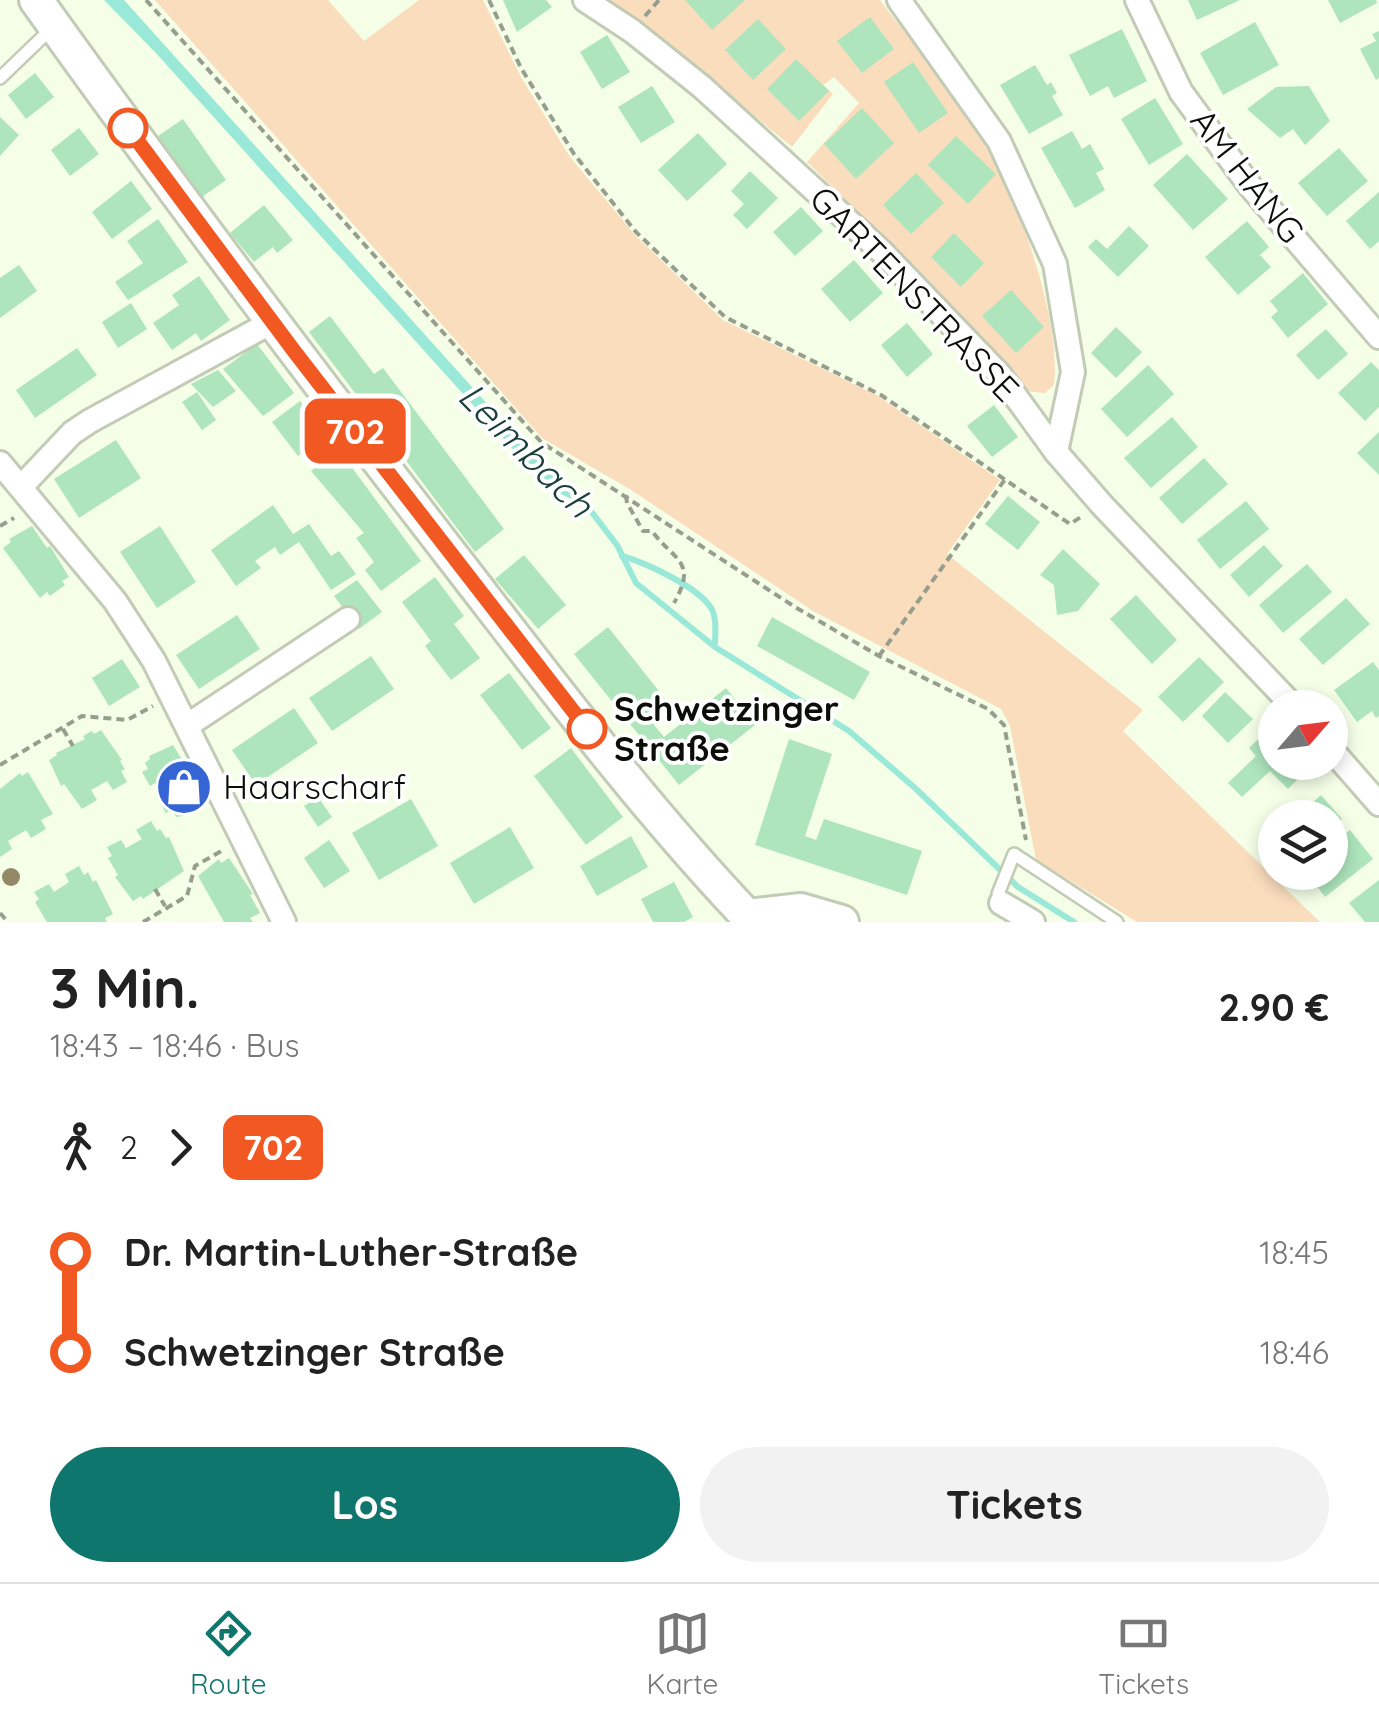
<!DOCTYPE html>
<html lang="de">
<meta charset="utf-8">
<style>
:root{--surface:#fff;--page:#f2f2f2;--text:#222;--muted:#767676;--line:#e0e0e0;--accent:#0f766e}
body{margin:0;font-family:Quicksand,sans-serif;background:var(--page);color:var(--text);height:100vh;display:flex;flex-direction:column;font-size:38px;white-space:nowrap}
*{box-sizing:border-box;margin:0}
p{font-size:32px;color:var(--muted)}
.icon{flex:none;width:55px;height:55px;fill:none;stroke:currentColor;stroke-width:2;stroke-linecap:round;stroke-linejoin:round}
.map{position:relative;height:922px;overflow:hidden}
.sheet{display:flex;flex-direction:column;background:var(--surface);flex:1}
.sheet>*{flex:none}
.badge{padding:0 20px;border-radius:15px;font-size:35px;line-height:65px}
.needle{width:65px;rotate:62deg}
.fabs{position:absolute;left:1258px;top:690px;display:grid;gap:20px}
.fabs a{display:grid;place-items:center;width:90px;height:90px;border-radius:50%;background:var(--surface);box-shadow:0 5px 15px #0003;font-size:50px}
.map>.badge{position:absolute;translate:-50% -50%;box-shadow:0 0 0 5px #fff}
.legs{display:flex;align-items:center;gap:15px;height:110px;padding:0 50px;font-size:32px}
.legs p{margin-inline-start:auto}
.head{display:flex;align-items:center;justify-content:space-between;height:170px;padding:0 50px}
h1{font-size:55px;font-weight:700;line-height:75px}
.action{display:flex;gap:20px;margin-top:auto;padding:20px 50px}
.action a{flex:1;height:115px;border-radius:60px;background:var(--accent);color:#fff;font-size:40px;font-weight:700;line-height:115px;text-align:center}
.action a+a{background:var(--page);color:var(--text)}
ul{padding:0 50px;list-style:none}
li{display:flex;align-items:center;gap:35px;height:100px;font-size:38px}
li i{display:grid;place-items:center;width:15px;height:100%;margin:0 12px;background:currentColor}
li i::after{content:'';width:25px;height:25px;margin:-12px;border:8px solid;border-radius:50%;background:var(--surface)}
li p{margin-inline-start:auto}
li:first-child i{background:linear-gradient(#0000 50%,currentColor 0)}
li:last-child i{background:linear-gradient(currentColor 50%,#0000 0)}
.dock{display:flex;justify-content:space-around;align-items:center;height:140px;border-top:2px solid var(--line);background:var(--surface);font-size:28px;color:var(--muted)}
.dock a{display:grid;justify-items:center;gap:5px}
.dock .selected{color:var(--accent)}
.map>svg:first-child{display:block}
.green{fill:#faddbd}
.water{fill:#9ae8d8}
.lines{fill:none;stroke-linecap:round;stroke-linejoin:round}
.stream{stroke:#9ae8d8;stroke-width:6}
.building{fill:#aee5bd}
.lane-casing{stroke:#c2cbb5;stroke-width:16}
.street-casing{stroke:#c2cbb5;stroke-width:28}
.secondary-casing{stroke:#c2cbb5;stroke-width:38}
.path{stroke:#979e8e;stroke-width:4;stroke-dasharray:8 5;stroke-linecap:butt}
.lane{stroke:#fff;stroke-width:11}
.street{stroke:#fff;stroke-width:22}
.secondary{stroke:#fff;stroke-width:32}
.tree{fill:#938968}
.line-1-casing{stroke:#fff;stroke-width:22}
.line-1{stroke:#f25922;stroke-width:15}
.stop-1-dot{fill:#fff;stroke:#f25922;stroke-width:5}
.labels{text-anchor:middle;stroke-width:8;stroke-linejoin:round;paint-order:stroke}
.street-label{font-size:35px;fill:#0c0f08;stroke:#fff}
.stop-label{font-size:35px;font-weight:bold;fill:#0c0f08;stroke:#fff;text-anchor:start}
.poi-label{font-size:35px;fill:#0c0f08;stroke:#fff;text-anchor:start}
.water-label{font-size:38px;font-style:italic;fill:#1b403a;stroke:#fff}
</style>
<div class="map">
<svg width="1379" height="922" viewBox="0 0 1379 922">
<rect width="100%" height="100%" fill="#f5ffe8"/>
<g class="green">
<polygon points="155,0 328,0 364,41 419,0 483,0 521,77 570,157 636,236 723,320 878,396 1000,480 947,554 1143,710 1123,731 1320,922 1137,922 1036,860 1010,726 1001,709 813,611 631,490 542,438"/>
<path d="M607,0H880C912,43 949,84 978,129C1014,187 1062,317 1054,385L1045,393L1025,391L926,280L807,162L859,103L834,77L823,85L833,94L792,147L637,19Z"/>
</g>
<polygon class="water" points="104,0 124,0 516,436 555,478 590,508 561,494 537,476 155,52"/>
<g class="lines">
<g class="stream">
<polyline points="587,506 617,545 636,583 715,647 849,731 915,788 1018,887 1074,922"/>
<path d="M622,556C646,563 704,589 713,612C717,622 715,635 715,645"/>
</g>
</g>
<g class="building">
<polygon points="503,0 546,0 552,7 517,32"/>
<polygon points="685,0 745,0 712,30"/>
<polygon points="1188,0 1240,0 1197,20"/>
<polygon points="1328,0 1376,0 1377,3 1340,23"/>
<polygon points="870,17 894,49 862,73 837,41"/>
<polygon points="758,19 786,49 753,80 725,50"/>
<polygon points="1255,22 1279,65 1223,95 1200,53"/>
<polygon points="1122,29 1147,81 1114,98 1108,86 1090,96 1069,55"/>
<polygon points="1379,31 1379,78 1376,80 1360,49 1376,41 1372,34"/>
<polygon points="607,35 630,72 602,89 580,52"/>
<polygon points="796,59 829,91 799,121 767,89"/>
<polygon points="913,62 948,113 919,133 884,82"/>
<polygon points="1035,65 1047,85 1051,82 1057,93 1052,96 1063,115 1029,134 1000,85"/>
<polygon points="35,73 54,97 26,119 8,95"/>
<polygon points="652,86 675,122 641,143 618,107"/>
<polygon points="1309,86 1330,121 1305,145 1293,129 1280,138 1247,109 1276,87"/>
<polygon points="1155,98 1183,144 1149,165 1121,119"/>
<polygon points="862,108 894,143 856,179 824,144"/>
<polygon points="0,117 19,135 0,156"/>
<polygon points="183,119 226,180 202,197 158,136"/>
<polygon points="79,128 99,154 70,176 51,150"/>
<polygon points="1072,131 1082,149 1090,144 1104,169 1096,173 1105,190 1075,208 1041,148"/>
<polygon points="698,133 727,164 687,201 658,170"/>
<polygon points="956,136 996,174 968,204 928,165"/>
<polygon points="1339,148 1368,181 1327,216 1298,183"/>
<polygon points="1187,154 1228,199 1193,230 1153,185"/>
<polygon points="750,171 778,198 747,229 733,215 744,204 731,191"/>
<polygon points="916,173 944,203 911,234 883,205"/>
<polygon points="131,181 152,209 112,239 92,212"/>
<polygon points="1379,192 1379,241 1370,249 1346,221"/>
<polygon points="264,205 293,240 277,253 273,247 254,262 230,233"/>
<polygon points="801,207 823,231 795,256 773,232"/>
<polygon points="158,219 188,262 128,300 115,282 143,263 127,241"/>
<polygon points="1247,221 1269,247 1260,255 1271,267 1238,295 1205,257"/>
<polygon points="1129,226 1149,246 1118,277 1088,247 1096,239 1107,249"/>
<polygon points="954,233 984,263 961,287 931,257"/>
<polygon points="854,260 883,293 850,322 821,289"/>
<polygon points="19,265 37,291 0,318 0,278"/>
<polygon points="1303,273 1328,304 1288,338 1271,317 1278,311 1270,301"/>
<polygon points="199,276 230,320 201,341 196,333 172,350 153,323 179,305 172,295"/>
<polygon points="1011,290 1044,327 1016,353 982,316"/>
<polygon points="131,303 147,329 118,348 102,322"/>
<polygon points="330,316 374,374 383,368 504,529 475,552 309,332"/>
<polygon points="907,323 933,354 907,377 881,345"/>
<polygon points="1116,327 1142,352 1116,378 1091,353"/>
<polygon points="1326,329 1348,354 1318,380 1296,355"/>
<polygon points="257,344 294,393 263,416 223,369"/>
<polygon points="77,348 97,375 35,418 16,390"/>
<polygon points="1371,362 1379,370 1379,407 1365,421 1338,393"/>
<polygon points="1148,365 1174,394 1127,437 1101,409"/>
<polygon points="218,370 236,391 213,407 191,384"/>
<polygon points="197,392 216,420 202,430 182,402"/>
<polygon points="300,401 326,434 298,456 272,422"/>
<polygon points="994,405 1018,437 992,457 967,426"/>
<polygon points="1172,417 1198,447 1151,488 1124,458"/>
<polygon points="1379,432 1379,475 1357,453"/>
<polygon points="116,440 141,478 79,518 54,479"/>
<polygon points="339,450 421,561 381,591 365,570 374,562 356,538 364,533 311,471"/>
<polygon points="1204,458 1228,484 1182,524 1159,498"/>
<polygon points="1008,496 1040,522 1018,550 985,524"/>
<polygon points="1246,501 1269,529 1220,569 1197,540"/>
<polygon points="273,505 293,534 309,524 331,556 339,551 356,574 331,590 299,542 280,555 275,547 255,561 261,568 236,586 211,550"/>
<polygon points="32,526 47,548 50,546 69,577 62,581 65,585 50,596 47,592 40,598 3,548 11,542 9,539"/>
<polygon points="160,526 196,582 157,608 120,552"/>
<polygon points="1264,545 1283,566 1249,597 1230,575"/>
<polygon points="1063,549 1100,584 1078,611 1057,615 1054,585 1040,575"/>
<polygon points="524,555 566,605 538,629 495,579"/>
<polygon points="1307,564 1332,592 1283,633 1259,605"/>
<polygon points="435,577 464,616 454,624 480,658 451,680 425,646 431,641 402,602"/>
<polygon points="357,580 382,612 359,629 334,596"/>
<polygon points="1136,595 1177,640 1152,664 1110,619"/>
<polygon points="1346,598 1370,624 1323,665 1299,639"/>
<polygon points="237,615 260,649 199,689 176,655"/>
<polygon points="772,617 870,672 854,700 757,646"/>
<polygon points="608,627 674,710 654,725 664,737 726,688 755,725 679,785 574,654"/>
<polygon points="371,656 394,689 332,731 309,698"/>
<polygon points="1199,657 1224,682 1183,722 1158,697"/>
<polygon points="122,659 140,687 109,706 92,678"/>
<polygon points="1373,662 1379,670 1379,716 1376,718 1372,711 1357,722 1334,690"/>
<polygon points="509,673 551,728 522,750 480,695"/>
<polygon points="1225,692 1253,719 1228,743 1202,716"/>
<polygon points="294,708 318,743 256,785 232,750"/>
<polygon points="1271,727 1275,731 1275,762 1305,762 1310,767 1288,789 1270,771 1242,797 1228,783 1256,756 1249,748"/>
<polygon points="101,730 122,760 120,761 125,769 121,771 127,782 113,790 107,781 91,790 97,800 82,809 64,784 61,786 49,760 57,755 56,753 85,739 83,736 92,731 94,734"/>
<polygon points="789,739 832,754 805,836 816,840 824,819 922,851 907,895 755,845"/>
<polygon points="173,745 206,799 183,816 176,817 172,810 166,813 159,800 164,797 155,783 150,786 142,772 148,769 145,763 150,759 149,756"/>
<polygon points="571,748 623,817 586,845 534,776"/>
<polygon points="28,772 53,814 41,820 46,829 31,838 26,830 8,841 12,849 0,857 0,789 20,773 22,776"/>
<polygon points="1321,795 1342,819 1330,829 1330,818 1295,818"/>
<polygon points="318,797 332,817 318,827 304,806"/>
<polygon points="411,799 438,846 379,880 352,833"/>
<polygon points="151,821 157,831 160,829 166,838 169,837 184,871 143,899 141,896 133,901 115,877 118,875 108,858 112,856 107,847 121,840 126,848 142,839 136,830"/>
<polygon points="510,827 534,868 474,904 450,863"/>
<polygon points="1350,830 1373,859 1325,897 1306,872 1330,872 1330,846"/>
<polygon points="631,836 648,867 597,896 580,866"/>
<polygon points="329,840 350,871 324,888 304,858"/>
<polygon points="229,858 253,894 250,895 260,913 250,918 253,922 224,922 198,876 219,859 221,863"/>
<polygon points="79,866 84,875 88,872 93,882 96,880 113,914 105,918 107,922 47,922 35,902 39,899 34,892 49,884 54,892 69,882 65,874"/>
<polygon points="1379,880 1379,922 1365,922 1349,903"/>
<polygon points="674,882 693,917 684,922 653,922 641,899"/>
</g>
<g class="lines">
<g class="lane-casing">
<g id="lane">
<polyline points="0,78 51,29"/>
<polyline points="998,894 1014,854 1117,922"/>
</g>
</g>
<g class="street-casing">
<g id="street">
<polyline points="585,0 632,31 702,87 881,251 1000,375 1056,452 1102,505 1295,708"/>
<polyline points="899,0 999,141 1055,264 1073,372 1056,452"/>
<polyline points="1137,0 1181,92 1250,186 1379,337"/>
<polyline points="0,463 115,601 154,661 284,922"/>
<polyline points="21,487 72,433 90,421 272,322"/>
<polyline points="188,725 348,619"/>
<polyline points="1330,748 1379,804"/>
<polyline points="1001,903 1033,922"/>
</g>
</g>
<g class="secondary-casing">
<g id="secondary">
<path d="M36,0C170,187 308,370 449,552C545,676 639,802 747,916"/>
<polyline points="747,916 801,910 842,922"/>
</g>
</g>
<g class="path">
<polyline points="146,0 541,442 795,607 879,656 988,709 1004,725 1026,840"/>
<polyline points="489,0 521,68 574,154 636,232 725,317 881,395 1070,524 1081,517"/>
<polyline points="645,16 659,0"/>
<path d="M626,495L627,503L643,531H652C674,561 698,561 674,603"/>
<polyline points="0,526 14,518"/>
<polyline points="879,656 1006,478"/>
<polyline points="63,729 73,746"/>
<polyline points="0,765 82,716 127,720 153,706"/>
<polyline points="155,889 165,906"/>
<polyline points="0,913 8,922"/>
<polyline points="143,922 187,896 195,866 223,850"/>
</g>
<use href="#lane" class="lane"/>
<use href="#street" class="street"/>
<use href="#secondary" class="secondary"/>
</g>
<circle class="tree" cx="11" cy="877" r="9"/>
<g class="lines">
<g class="line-1-casing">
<polyline id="line-1" points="128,128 294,351 587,729"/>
</g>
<use href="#line-1" class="line-1"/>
</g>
<defs>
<g id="shop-disc" transform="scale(2.875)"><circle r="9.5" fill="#3564d4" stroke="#fff"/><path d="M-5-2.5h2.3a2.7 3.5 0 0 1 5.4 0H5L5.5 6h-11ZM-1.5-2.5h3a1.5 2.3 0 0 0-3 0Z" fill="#fff"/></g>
</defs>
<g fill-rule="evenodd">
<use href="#shop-disc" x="184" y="787"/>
</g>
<g class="stop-1-dot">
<circle cx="128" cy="128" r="18"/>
<circle cx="587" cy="729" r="18"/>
</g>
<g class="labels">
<g class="street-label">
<text transform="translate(1247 176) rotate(52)" y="12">AM HANG</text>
<text transform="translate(914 294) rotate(46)" y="12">GARTENSTRASSE</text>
</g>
<g class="stop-label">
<text x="614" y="721">Schwetzinger<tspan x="614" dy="40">Straße</tspan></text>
</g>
<g class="poi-label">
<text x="223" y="799">Haarscharf</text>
</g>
<g class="water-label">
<text transform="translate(526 450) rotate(45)" y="13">Leimbach</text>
</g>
</g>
</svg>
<div class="fabs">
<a><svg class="needle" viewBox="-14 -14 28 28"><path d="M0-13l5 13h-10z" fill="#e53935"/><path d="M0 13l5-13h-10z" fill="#767676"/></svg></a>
<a><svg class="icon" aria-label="layers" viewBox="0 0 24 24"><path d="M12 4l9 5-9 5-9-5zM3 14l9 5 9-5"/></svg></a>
</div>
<b class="badge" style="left:355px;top:431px;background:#f25922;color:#fff">702</b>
</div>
<section class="sheet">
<div class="head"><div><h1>3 Min.</h1><p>18:43 – 18:46 · Bus</p></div><b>2.90 €</b></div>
<div class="legs"><svg class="icon" aria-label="walk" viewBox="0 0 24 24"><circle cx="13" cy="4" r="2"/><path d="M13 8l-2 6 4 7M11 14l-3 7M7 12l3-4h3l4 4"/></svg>2<svg class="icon" aria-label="forward" viewBox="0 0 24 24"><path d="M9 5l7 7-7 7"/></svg><b class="badge" style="background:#f25922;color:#fff">702</b></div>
<ul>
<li><i style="color:#f25922"></i><b>Dr. Martin-Luther-Straße</b><p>18:45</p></li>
<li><i style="color:#f25922"></i><b>Schwetzinger Straße</b><p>18:46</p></li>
</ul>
<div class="action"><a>Los</a><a>Tickets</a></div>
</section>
<nav class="dock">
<a class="selected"><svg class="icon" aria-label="directions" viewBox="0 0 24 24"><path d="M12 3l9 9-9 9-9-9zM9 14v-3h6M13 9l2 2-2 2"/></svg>Route</a>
<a><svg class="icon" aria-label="map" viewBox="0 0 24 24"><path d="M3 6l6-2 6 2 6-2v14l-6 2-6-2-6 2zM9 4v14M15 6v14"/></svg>Karte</a>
<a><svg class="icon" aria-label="tickets" viewBox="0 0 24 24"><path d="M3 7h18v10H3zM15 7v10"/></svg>Tickets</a>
</nav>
